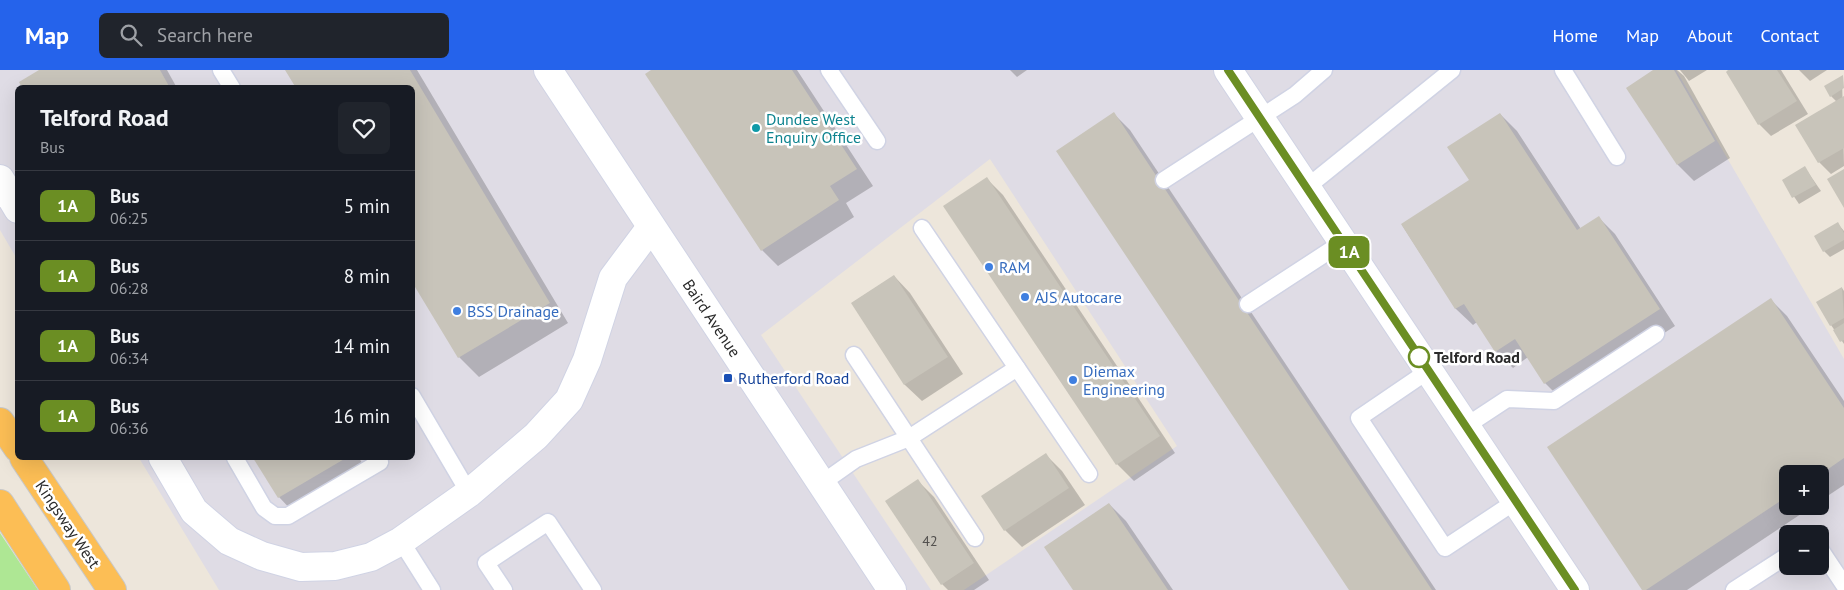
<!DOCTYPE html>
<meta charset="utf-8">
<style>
:root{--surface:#171b24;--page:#20242c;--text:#f1f3f6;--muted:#9ea1a6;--line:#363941;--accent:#2563eb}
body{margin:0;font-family:"PT Sans",sans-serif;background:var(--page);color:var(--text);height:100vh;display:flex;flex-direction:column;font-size:19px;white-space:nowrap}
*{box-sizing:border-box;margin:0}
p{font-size:16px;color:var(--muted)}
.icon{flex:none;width:28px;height:28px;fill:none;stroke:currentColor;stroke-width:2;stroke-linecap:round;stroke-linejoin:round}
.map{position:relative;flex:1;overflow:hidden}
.side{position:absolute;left:15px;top:15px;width:400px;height:375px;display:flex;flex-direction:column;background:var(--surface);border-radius:8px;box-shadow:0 5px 20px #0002}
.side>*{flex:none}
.badge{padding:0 10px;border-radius:8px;font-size:18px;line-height:32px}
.tools{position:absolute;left:1779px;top:395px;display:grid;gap:10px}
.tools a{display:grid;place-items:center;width:50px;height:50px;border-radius:8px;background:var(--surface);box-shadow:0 5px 20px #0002;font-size:25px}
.map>.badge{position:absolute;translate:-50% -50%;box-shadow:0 0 0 2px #fff}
.round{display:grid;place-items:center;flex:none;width:52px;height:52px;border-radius:8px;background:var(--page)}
.head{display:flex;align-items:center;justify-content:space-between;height:85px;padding:0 25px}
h1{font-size:24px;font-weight:800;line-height:38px}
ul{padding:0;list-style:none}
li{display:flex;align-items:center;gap:15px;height:70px;padding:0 25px;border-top:1px solid var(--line)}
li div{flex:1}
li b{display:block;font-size:19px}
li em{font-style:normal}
li .badge{min-width:55px;font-weight:700;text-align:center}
header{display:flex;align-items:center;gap:30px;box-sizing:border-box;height:70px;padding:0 25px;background:var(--accent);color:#fff}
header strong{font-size:24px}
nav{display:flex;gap:28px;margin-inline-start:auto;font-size:18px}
.search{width:350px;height:45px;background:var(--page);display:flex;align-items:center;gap:12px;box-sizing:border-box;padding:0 18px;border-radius:8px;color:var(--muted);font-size:19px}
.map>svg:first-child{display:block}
.industrial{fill:#dfdce5;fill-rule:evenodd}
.green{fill:#aee794}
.shadow{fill:#0003}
.building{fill:#c8c4ba}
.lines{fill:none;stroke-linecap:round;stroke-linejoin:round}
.service-casing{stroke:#d0d3e4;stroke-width:19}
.minor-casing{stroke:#d0d3e4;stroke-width:30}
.tertiary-casing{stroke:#d0d3e4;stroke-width:30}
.trunk-casing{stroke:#c8c8c8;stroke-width:30}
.service{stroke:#fff;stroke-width:16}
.minor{stroke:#fff;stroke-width:28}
.tertiary{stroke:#fff;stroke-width:28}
.trunk{stroke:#fcbe55;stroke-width:28}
.line-casing{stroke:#fff;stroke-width:11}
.line{stroke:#6b8e23;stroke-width:8}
.culture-dot{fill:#0f9aa8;stroke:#fff;stroke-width:2}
.shop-dot{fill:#3f7fe0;stroke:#fff;stroke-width:2}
.stop-dot{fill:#fff;stroke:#6b8e23;stroke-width:2.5}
.transit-dot{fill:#1a4fb4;stroke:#fff;stroke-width:2}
.labels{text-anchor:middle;stroke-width:5;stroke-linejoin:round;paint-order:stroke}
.number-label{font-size:14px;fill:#52504e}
.culture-label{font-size:16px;fill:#0d838f;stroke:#fff;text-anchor:start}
.shop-label{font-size:16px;fill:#366cbe;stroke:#fff;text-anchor:start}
.street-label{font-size:16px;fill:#2a2a2a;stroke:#fff}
.stop-label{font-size:16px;font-weight:bold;fill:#2a2a2a;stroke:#fff;text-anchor:start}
.transit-label{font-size:16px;fill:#164399;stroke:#fff;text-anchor:start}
</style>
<header>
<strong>Map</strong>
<div class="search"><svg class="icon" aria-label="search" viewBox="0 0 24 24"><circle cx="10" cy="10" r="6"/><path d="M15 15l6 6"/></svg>Search here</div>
<nav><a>Home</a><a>Map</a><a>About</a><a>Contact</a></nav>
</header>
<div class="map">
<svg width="1844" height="520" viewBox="0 0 1844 520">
<rect width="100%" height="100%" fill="#ede6db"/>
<path class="industrial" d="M0,0H1676L1844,289V520H964L1177,376L990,89L761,265L931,520H219L139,388H412V18H18L17,189L0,160ZM1788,404H1820V436H1788ZM1788,464H1820V496H1788Z"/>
<polygon class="green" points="0,463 38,520 0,520"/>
<g class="shadow">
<polygon points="41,0 167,0 177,18 24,18"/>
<polygon points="287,0 417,0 568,253 479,307 459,287 412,18"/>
<polygon points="654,0 797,0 873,116 846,133 854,147 778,196 762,180"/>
<polygon points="1010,0 1027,0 1017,7"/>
<polygon points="1655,0 1677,0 1684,6 1730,88 1694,111 1678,95"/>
<polygon points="1680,0 1707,0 1689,11"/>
<polygon points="1731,0 1781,0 1808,44 1771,66 1759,54"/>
<polygon points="1799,0 1827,0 1810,11"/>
<polygon points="1842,6 1844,96 1831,104 1819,92 1837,32 1831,26"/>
<polygon points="1114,44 1130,60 1436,520 1351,520"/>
<polygon points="1500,44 1517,61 1581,159 1599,148 1615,164 1675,256 1562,330 1545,313 1528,287 1513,298 1496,281 1477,252 1473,255 1456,239 1402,155 1471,110"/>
<polygon points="1805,98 1821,121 1799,134 1783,110"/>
<polygon points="987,109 1003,125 1175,383 1134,411 1117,394 945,136"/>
<polygon points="1838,154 1844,161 1844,179 1830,187 1824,181"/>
<polygon points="894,206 910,223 963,304 922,331 905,315 852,233"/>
<polygon points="1842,218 1844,221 1844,274 1831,255"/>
<polygon points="1770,229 1787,246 1844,331 1844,415 1820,431 1820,404 1788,404 1788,436 1813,436 1687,520 1644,520"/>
<polygon points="1046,385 1062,401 1085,435 1022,477 1005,460 983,426"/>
<polygon points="255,388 359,388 367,401 295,444 279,427"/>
<polygon points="918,411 934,427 989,510 974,520 948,520 942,514"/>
<polygon points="1109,434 1126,451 1173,520 1074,520"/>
</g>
<g class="building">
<polygon points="39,0 160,0 170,18 22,18 19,12"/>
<polygon points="285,0 410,0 550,233 458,288 412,212 412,18 296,18"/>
<polygon points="651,0 792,0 857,99 830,116 839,130 761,181 645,4"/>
<polygon points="1653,0 1674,0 1715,71 1677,95 1626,18"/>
<polygon points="1728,0 1777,0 1797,31 1758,55 1726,2"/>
<polygon points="1843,5 1844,18 1830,27 1824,16"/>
<polygon points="1844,26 1844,78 1818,93 1795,55"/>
<polygon points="1114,42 1200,172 1432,520 1349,520 1056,81"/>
<polygon points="1500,43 1577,160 1599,146 1660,239 1544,314 1515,269 1495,282 1464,234 1455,239 1401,154 1469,110 1447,77"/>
<polygon points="1805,96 1816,115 1792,128 1782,110"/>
<polygon points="1844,99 1844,138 1827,109"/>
<polygon points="987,107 1160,366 1116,395 943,136"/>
<polygon points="1838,152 1844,163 1844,170 1823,182 1814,166"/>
<polygon points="894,205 948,287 904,315 851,233"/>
<polygon points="1842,217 1844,248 1830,256 1816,232"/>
<polygon points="1771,228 1844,338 1844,388 1821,404 1788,404 1788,426 1646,520 1642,520 1547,377"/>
<polygon points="1844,253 1844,270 1840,272 1833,260"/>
<polygon points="1046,383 1069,418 1004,461 981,426"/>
<polygon points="253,388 346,388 278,428"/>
<polygon points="918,409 974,493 941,515 885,431"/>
<polygon points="1109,433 1168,520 1073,520 1044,477"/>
</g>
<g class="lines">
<g class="service-casing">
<g id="service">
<polyline points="221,0 232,18"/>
<polyline points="829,0 877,71"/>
<polyline points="1563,0 1617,87"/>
<polyline points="1164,110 1295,25 1324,0"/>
<polyline points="1306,118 1452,0"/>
<polyline points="922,158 1089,404"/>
<polyline points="1248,234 1343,172"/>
<polyline points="854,285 975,468"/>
<polyline points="1428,301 1359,348 1445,478 1516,431"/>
<polyline points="412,326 469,423"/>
<polyline points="1466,356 1507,329 1554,331 1656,264"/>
<polyline points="235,388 264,438 275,446 288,446 380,392 377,388"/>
<polyline points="822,413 856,389 909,368 1017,298"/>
<polyline points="401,471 432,520"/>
<polyline points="1820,479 1844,515"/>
<polyline points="504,520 486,493 548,452 593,520"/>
<polyline points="1734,520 1788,485"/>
</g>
</g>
<g class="minor-casing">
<g id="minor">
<polyline points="548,0 892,520"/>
<polyline points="0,109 18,139"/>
<polyline points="163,388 194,441 229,471 262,486 301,497 335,496 371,487 401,471 469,423 536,366 569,330 587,290 613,208 651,157"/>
</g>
</g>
<g class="tertiary-casing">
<polyline id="tertiary" points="1228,0 1575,520"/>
</g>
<g class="trunk-casing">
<g id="trunk">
<polyline points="0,352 18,378"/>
<polyline points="24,388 112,520"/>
<polyline points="0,434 56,520"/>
</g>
</g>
<use href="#service" class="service"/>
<use href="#minor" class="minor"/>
<use href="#tertiary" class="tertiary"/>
<use href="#trunk" class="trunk"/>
</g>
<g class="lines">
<g class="line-casing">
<polyline id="line" points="1228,0 1575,520"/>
</g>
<use href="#line" class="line"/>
</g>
<circle class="culture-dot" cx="756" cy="58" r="5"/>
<g class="shop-dot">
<circle cx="989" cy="197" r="5"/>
<circle cx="1025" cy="227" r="5"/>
<circle cx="457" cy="241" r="5"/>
<circle cx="1073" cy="310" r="5"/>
</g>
<circle class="stop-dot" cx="1419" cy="287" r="10"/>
<rect class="transit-dot" x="723" y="303" width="10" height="10" rx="2.5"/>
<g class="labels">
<g class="number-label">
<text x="930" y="476">42</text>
</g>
<g class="culture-label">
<text x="766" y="55">Dundee West<tspan x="766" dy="18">Enquiry Office</tspan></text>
</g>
<g class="shop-label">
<text x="999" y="203">RAM</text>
<text x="1035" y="233">AJS Autocare</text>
<text x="467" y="247">BSS Drainage</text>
<text x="1083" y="307">Diemax<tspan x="1083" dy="18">Engineering</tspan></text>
</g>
<g class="street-label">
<text transform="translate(712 248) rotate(56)" y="6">Baird Avenue</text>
<text transform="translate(68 454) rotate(56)" y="6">Kingsway West</text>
</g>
<g class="stop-label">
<text x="1434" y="293">Telford Road</text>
</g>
<g class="transit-label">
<text x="738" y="314">Rutherford Road</text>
</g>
</g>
</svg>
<div class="tools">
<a>+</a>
<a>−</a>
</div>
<b class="badge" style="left:1349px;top:182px;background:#6b8e23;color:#fff">1A</b>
<section class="side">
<div class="head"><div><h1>Telford Road</h1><p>Bus</p></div><a class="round"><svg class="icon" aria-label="heart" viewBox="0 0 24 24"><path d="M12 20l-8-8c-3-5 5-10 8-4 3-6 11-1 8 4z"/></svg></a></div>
<ul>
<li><span class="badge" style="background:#6b8e23;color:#fff">1A</span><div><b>Bus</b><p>06:25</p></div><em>5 min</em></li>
<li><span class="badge" style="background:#6b8e23;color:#fff">1A</span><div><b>Bus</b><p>06:28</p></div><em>8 min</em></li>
<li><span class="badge" style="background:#6b8e23;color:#fff">1A</span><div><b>Bus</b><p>06:34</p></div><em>14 min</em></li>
<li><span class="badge" style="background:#6b8e23;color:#fff">1A</span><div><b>Bus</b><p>06:36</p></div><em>16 min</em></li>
</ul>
</section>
</div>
